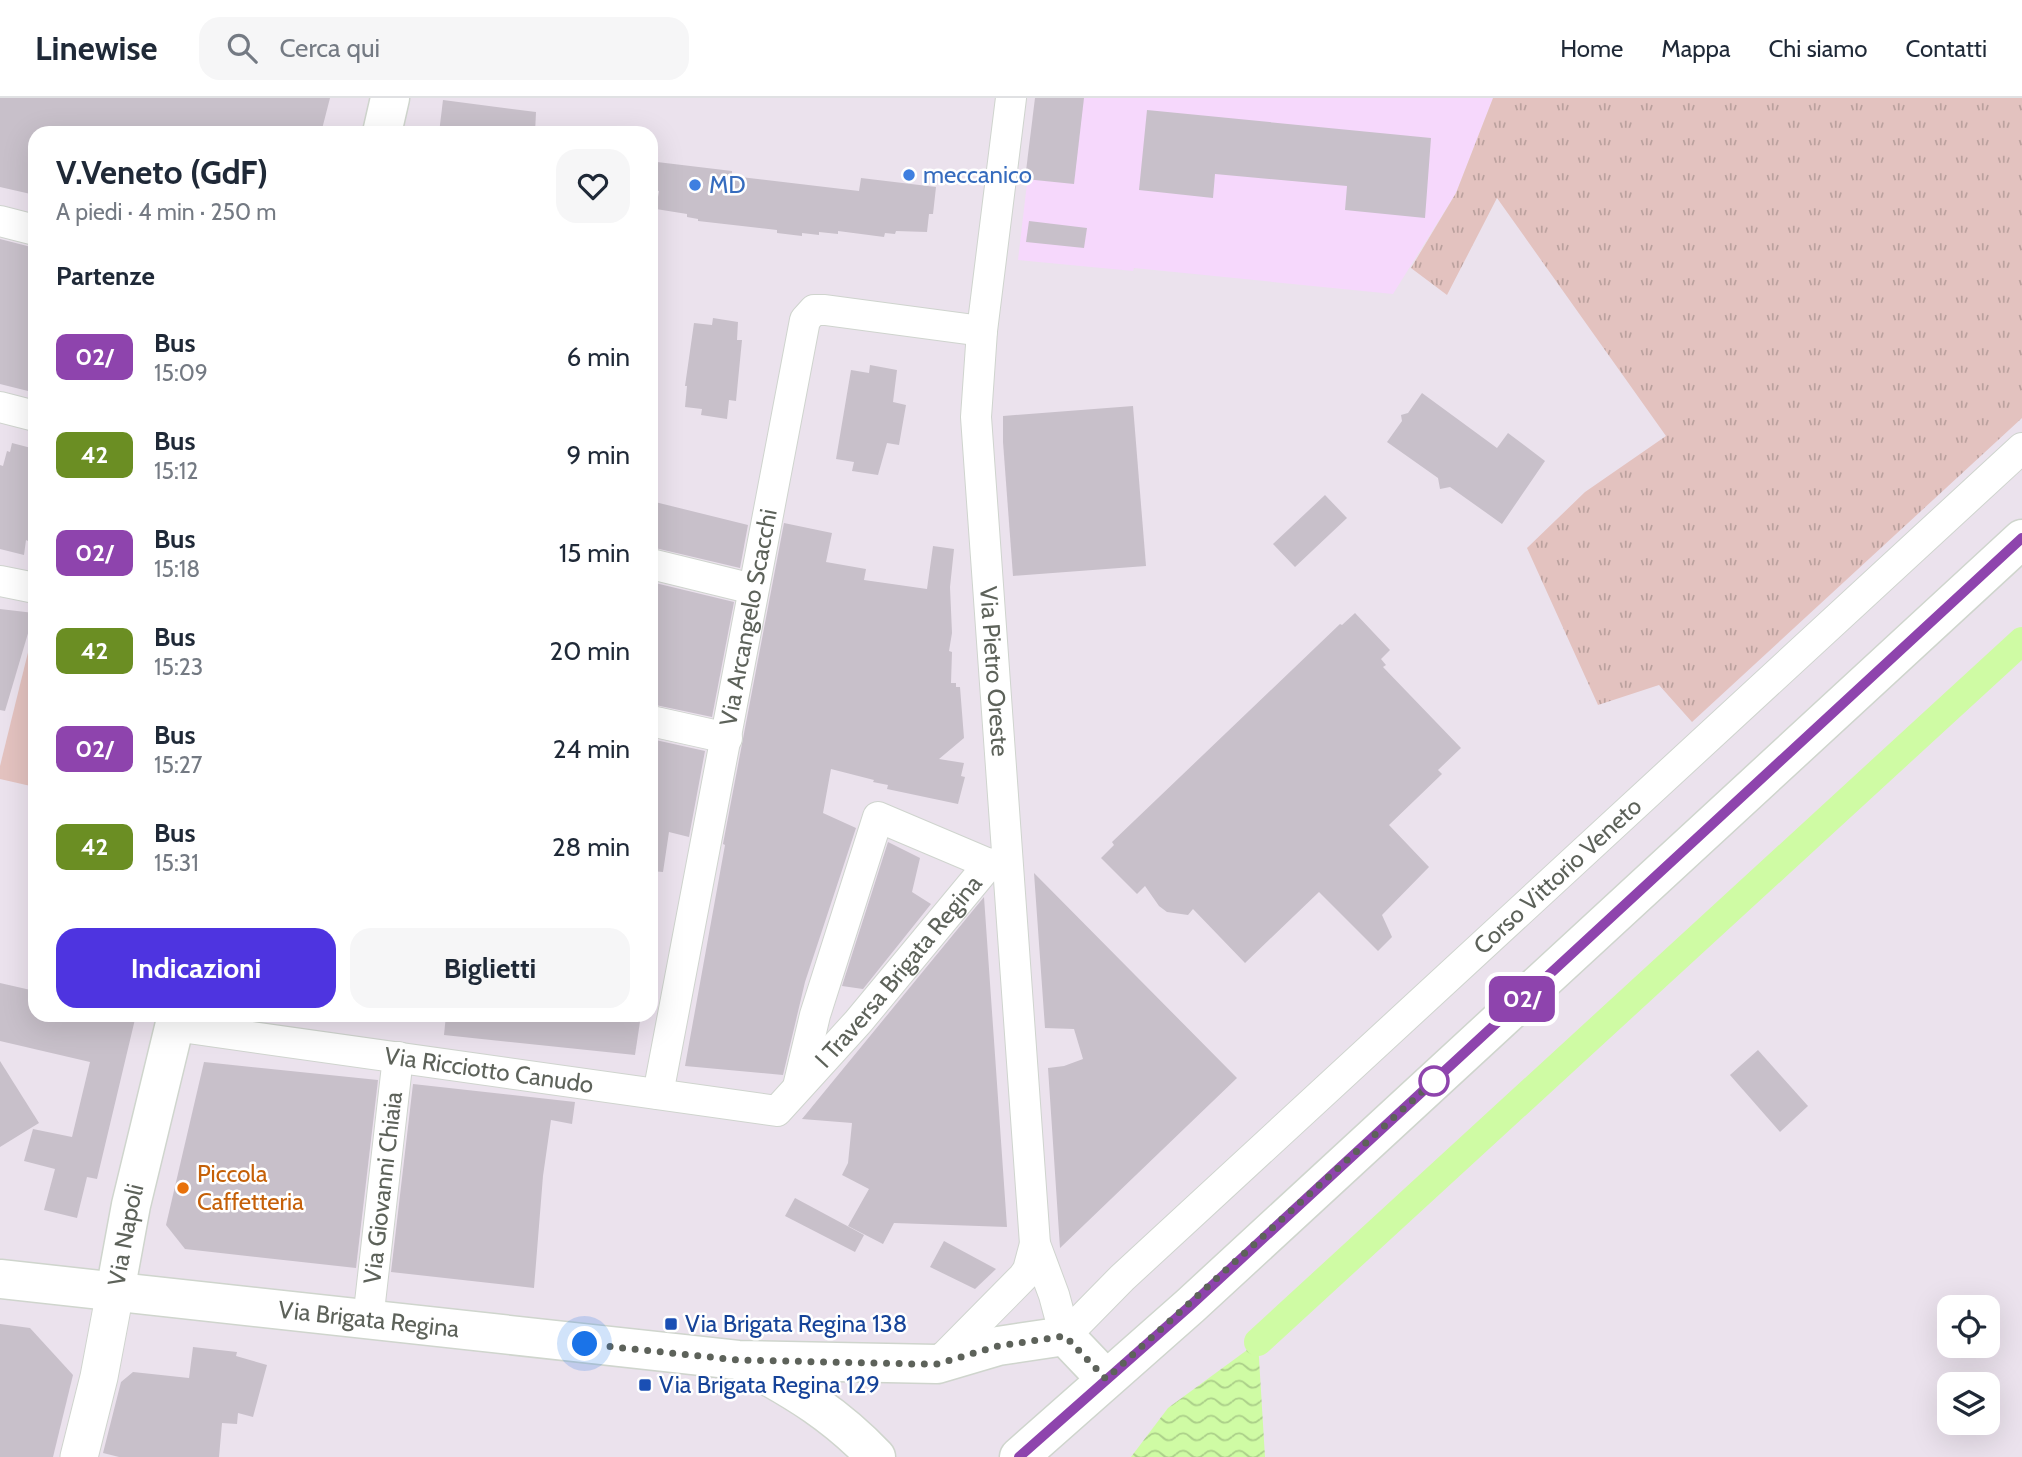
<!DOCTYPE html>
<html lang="it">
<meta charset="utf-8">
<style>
:root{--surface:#fff;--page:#f6f6f7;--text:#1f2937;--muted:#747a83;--line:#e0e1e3;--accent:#4e34e0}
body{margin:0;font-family:Cabin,sans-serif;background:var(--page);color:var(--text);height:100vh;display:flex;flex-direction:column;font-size:26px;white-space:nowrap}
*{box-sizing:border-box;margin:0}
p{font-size:23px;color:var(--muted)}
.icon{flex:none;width:38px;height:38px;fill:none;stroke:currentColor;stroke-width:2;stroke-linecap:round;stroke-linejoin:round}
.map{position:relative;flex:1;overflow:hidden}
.drawer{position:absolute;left:28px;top:28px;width:630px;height:896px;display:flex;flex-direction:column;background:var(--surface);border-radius:21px;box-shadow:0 7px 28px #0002}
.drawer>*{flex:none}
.badge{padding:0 14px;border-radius:10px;font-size:24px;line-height:46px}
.tools{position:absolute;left:1937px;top:1197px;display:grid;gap:14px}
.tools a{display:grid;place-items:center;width:63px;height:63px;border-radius:14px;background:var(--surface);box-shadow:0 7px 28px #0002;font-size:35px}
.you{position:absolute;width:35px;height:35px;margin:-18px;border:5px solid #fff;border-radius:50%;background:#1a73e8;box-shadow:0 0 0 10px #1a73e833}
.map>.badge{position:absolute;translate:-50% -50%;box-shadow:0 0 0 4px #fff}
h2{padding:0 28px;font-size:26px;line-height:63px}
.round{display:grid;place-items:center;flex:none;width:74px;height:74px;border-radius:21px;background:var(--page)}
.headline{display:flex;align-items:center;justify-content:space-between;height:119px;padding:0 28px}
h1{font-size:33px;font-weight:800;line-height:52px}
.action{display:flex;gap:14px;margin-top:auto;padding:14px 28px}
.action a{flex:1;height:80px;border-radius:21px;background:var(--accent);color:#fff;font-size:28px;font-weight:800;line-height:80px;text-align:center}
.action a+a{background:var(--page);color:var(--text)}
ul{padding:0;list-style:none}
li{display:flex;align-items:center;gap:21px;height:98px;padding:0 28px}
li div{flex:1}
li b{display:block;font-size:26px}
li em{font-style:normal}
li .badge{min-width:77px;font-weight:700;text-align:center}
header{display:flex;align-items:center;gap:42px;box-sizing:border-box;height:98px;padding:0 35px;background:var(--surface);border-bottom:2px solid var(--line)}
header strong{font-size:33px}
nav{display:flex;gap:38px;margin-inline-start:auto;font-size:24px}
.search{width:490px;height:63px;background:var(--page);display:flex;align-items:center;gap:18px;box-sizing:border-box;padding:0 24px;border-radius:21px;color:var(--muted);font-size:26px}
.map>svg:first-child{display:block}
.commercial{fill:#f6d8fc}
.grass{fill:url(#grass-tufts)}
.pitch{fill:#e3c2bf}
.water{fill:url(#water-waves)}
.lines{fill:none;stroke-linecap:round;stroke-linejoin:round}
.canal{stroke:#cffba4;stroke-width:28}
.building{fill:#c8c0ca}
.minor-casing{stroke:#cfd4ce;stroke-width:32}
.tertiary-casing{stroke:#cfd4ce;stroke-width:39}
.secondary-casing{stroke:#cfd5cd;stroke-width:41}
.minor{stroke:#fff;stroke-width:30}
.tertiary{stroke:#fff;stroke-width:37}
.secondary{stroke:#fff;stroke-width:38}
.line-casing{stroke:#fff;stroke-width:16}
.line{stroke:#8e44ad;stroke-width:10}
.walk{stroke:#5d625a;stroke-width:7;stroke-dasharray:0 12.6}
.shop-dot{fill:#3f7fe0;stroke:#fff;stroke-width:2.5}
.stop-dot{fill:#fff;stroke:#8e44ad;stroke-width:3.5}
.food-dot{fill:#e8710a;stroke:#fff;stroke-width:2.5}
.transit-dot{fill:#1a4fb4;stroke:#fff;stroke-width:2.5}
.labels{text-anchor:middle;stroke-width:5;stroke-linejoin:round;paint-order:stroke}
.shop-label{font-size:24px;fill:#366cbe;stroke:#fff;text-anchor:start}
.street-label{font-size:24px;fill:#5d625a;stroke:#fff}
.food-label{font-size:24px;fill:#c56008;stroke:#fff;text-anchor:start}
.transit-label{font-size:24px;fill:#164399;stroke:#fff;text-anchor:start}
</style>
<header>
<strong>Linewise</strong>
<div class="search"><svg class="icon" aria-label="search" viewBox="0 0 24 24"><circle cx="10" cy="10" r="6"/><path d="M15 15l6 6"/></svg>Cerca qui</div>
<nav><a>Home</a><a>Mappa</a><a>Chi siamo</a><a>Contatti</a></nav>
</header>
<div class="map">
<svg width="2022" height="1359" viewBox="0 0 2022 1359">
<defs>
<pattern id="grass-tufts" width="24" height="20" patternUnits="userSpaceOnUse" patternTransform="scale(1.75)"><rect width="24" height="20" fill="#e3c2bf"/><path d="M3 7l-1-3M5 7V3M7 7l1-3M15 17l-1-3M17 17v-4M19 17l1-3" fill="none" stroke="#bba19e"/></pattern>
<pattern id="water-waves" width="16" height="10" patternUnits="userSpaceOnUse" patternTransform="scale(1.75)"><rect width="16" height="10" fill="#cffba4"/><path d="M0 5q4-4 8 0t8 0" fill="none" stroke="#abcf89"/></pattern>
</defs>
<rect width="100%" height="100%" fill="#ebe2ed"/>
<polygon class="commercial" points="1037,0 1493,0 1456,95 1393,196 1134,170 1133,173 1018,162"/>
<polygon class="grass" points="1493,0 2022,0 2022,320 1692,624 1659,587 1598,607 1527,450 1585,394 1666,338 1497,100 1447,197 1411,170 1456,95"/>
<polygon class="pitch" points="35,526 35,689 0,681 0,668"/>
<polygon class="water" points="1258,1244 1265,1359 1131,1359 1168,1310"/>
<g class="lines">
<polyline class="canal" points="1258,1244 2022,543"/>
</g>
<g class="building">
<polygon points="0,0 330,0 321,35 35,35 35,97 0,89"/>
<polygon points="1035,0 1084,0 1074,86 1025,81"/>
<polygon points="443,2 536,14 535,35 439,35"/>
<polygon points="1147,12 1431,40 1425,120 1345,112 1347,88 1215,76 1213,100 1139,92"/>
<polygon points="657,64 732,73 732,78 859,93 861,80 936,89 933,116 929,116 927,134 896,133 895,136 885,135 884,139 838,133 838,136 819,134 819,137 802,135 802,138 777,135 777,132 698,123 698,121 687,119 687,116 656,111 659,93 654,92"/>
<polygon points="1029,123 1087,130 1084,150 1026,144"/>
<polygon points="0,141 35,150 35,290 29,288 28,293 0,286"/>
<polygon points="713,220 738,224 737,242 742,242 736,303 729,302 727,321 701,317 702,311 685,309 687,288 685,288 694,225 712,227"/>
<polygon points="870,267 897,272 893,304 906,307 899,347 887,345 878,377 852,373 854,364 836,361 851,272 869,275"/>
<polygon points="1422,295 1497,350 1508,335 1545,363 1502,426 1450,389 1440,391 1438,380 1387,344 1402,323 1401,317 1408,315"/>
<polygon points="1133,308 1146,468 1013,478 1003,344 1003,318"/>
<polygon points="12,345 35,351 35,426 30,444 26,442 24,457 0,451 0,367 3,368 7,353 10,354"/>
<polygon points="1325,397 1347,420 1295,469 1273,446"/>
<polygon points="651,403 748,427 740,470 651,449"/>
<polygon points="784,425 832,435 826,464 866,471 864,482 927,491 933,448 954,451 950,489 952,535 949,553 952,554 951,585 956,585 956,589 960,589 964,640 939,661 964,665 961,678 965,679 958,706 887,691 888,687 873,684 874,682 831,671 823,715 856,730 805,884 783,977 685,968 725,747 723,746"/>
<polygon points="651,484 734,504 712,619 651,606"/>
<polygon points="0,511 34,515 5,613 0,612"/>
<polygon points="1355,515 1390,552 1381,561 1386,567 1383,569 1461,650 1438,672 1442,676 1389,727 1429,769 1382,817 1392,839 1378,853 1319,794 1245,865 1193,811 1188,817 1167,814 1159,808 1145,788 1137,796 1101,760 1114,747 1112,744 1340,526 1342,527"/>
<polygon points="651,641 705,653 689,739 669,734 663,774 651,773"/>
<polygon points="888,744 920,760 912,794 931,806 863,891 842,888"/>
<polygon points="1034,775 1237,980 1060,1150 1048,970 1064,968 1083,961 1074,931 1045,930"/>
<polygon points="984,799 1007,1129 894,1125 883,1146 848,1128 869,1091 842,1077 848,1065 852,1025 802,1021"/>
<polygon points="0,885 35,893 35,917 136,917 97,1081 87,1079 77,1120 44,1112 55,1071 24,1063 33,1031 72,1039 90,964 0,943"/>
<polygon points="446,917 641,917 635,957 444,937"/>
<polygon points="1758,952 1808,1008 1780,1034 1730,977"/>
<polygon points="0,963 39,1025 0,1049"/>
<polygon points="204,964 378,982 356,1170 185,1151 166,1127"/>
<polygon points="413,986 575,1004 572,1026 551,1022 543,1078 534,1190 391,1174"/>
<polygon points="795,1100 864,1137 855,1154 785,1118"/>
<polygon points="944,1143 996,1171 975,1191 930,1169"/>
<polygon points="0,1226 30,1230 73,1277 53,1359 0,1359"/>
<polygon points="193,1249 237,1254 236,1258 267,1267 253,1319 238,1315 237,1326 222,1325 219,1359 119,1359 103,1355 121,1284 133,1274 189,1280"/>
</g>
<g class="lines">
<g class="minor-casing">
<g id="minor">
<path id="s1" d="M1011,0L982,233L976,319L1035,1146L1054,1197L1065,1238"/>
<polyline points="0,123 35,132"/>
<polyline points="0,309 35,318"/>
<polyline points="651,466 753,491"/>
<polyline points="0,483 35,490"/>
<polyline points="651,623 727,640"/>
<path id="s2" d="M174,928L777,1013L858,924L989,766L1007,764"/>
<polyline points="798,989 815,917 878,719 989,766"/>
<path id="s3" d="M658,996L805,222L814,212H825L982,233"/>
<path id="s4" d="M368,1222L398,959"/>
<path id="s5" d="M1065,1238L1122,1180L2022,350"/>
<polyline points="937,1266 1023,1179 1028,1172 1035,1146"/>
</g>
</g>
<g class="tertiary-casing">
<polyline id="tertiary" points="79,1359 99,1279 115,1194"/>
</g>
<g class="secondary-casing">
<g id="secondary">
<polyline points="382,35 390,0"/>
<path id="s6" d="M0,1181L738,1262L937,1266L998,1248L1065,1238L1106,1281"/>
<path id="s7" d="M115,1194L131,1107L177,917"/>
<path d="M746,1266C797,1293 836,1317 876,1359"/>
<polyline points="1019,1359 1190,1208 2022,441"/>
</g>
</g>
<use href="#minor" class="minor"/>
<use href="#tertiary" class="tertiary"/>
<use href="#secondary" class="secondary"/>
</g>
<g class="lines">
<g class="line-casing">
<polyline id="line" points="1019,1359 1190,1208 2022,440"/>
</g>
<use href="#line" class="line"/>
<polyline class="walk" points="585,1246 738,1262 917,1266 937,1266 998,1248 1065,1238 1106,1281 1434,983"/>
</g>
<g class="shop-dot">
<circle cx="909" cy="77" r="7"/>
<circle cx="695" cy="87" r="7"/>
</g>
<circle class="stop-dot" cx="1434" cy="983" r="14"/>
<circle class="food-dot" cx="183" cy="1090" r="7"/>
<g class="transit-dot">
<rect x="664" y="1219" width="14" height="14" rx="3.5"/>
<rect x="638" y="1280" width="14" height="14" rx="3.5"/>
</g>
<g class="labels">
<g class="shop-label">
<text x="923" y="85">meccanico</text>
<text x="709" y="95">MD</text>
</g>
<g class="street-label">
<text dy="8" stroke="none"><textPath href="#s3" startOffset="485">Via Arcangelo Scacchi</textPath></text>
<text dy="8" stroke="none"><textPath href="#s1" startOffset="576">Via Pietro Oreste</textPath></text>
<text dy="8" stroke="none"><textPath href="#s5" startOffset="674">Corso Vittorio Veneto</textPath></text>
<text dy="8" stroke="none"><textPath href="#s2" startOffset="794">I Traversa Brigata Regina</textPath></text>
<text dy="8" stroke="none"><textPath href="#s2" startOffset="318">Via Ricciotto Canudo</textPath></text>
<text dy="8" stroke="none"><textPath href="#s4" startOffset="133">Via Giovanni Chiaia</textPath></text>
<text dy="8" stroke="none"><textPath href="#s7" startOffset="58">Via Napoli</textPath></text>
<text dy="8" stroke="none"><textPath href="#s6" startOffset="371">Via Brigata Regina</textPath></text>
</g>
<g class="food-label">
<text x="197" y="1084">Piccola<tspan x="197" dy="28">Caffetteria</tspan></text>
</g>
<g class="transit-label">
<text x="685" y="1234">Via Brigata Regina 138</text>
<text x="659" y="1295">Via Brigata Regina 129</text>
</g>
</g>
</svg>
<div class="tools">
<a><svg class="icon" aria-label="locate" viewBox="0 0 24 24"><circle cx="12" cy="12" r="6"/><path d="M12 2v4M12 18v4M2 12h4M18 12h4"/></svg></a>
<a><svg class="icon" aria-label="layers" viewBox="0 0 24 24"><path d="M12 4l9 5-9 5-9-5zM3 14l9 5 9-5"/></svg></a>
</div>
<div class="you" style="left:585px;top:1246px"></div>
<b class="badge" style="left:1522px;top:901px;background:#8e44ad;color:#fff">02/</b>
<section class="drawer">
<div class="headline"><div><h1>V.Veneto (GdF)</h1><p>A piedi · 4 min · 250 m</p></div><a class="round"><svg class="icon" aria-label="heart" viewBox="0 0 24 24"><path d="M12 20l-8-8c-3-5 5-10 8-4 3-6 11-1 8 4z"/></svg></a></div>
<h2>Partenze</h2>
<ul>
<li><span class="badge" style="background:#8e44ad;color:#fff">02/</span><div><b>Bus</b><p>15:09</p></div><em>6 min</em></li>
<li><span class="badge" style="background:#6b8e23;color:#fff">42</span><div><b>Bus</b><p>15:12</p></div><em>9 min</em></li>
<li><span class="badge" style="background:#8e44ad;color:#fff">02/</span><div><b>Bus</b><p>15:18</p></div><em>15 min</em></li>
<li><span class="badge" style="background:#6b8e23;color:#fff">42</span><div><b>Bus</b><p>15:23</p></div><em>20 min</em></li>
<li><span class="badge" style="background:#8e44ad;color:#fff">02/</span><div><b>Bus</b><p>15:27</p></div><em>24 min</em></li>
<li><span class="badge" style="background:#6b8e23;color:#fff">42</span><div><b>Bus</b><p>15:31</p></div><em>28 min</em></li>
</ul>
<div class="action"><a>Indicazioni</a><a>Biglietti</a></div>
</section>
</div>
